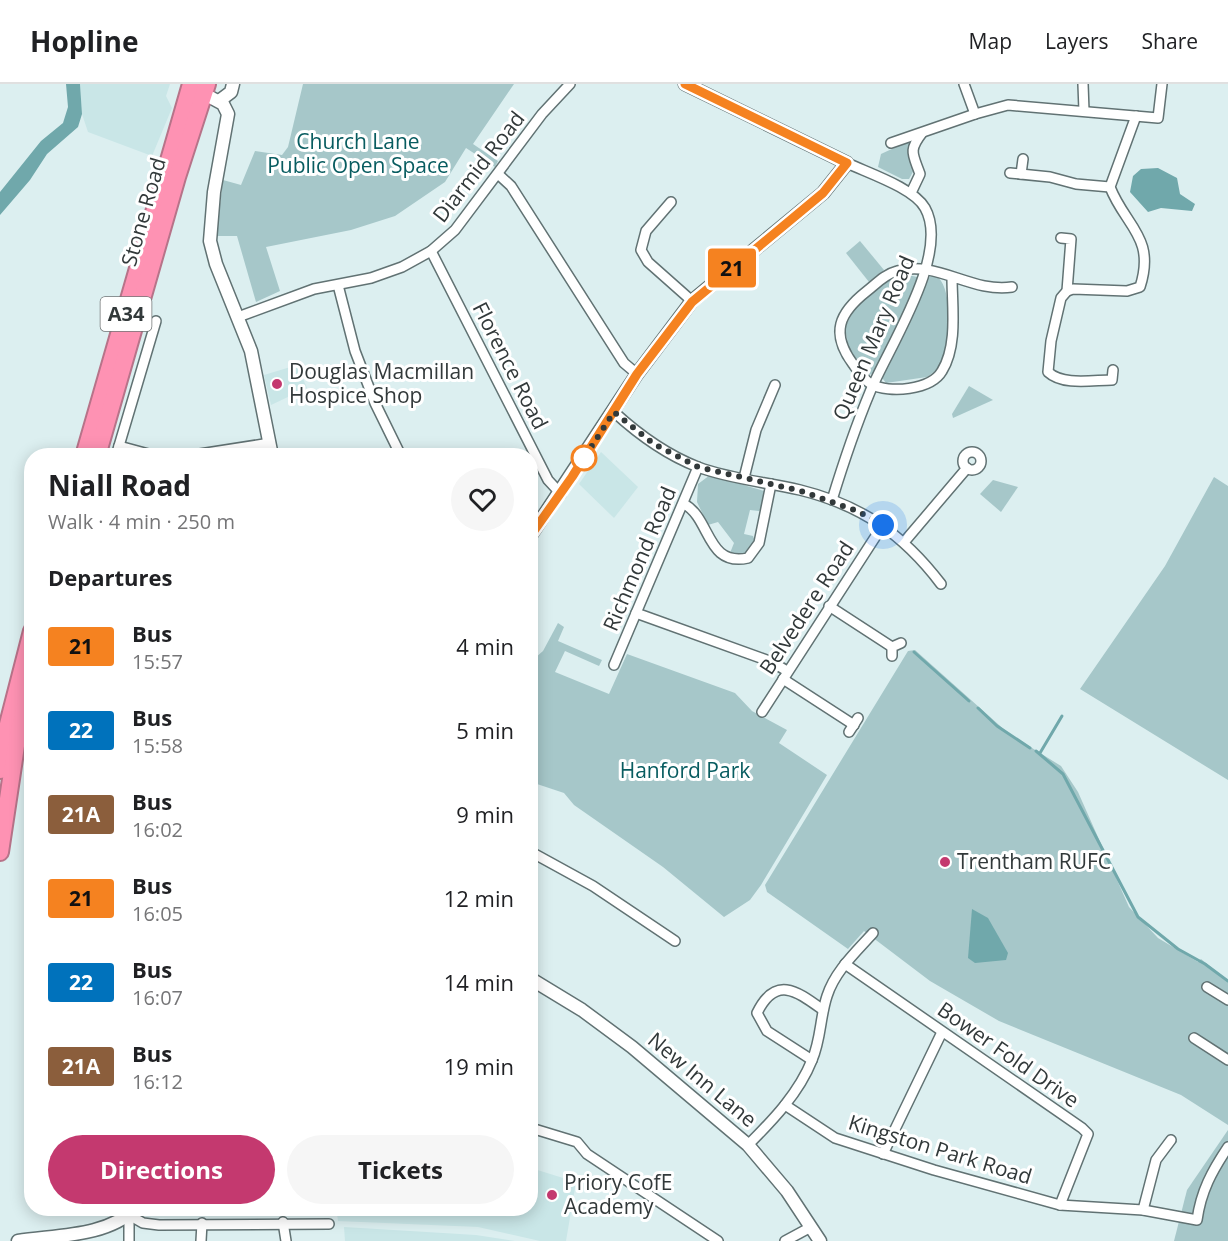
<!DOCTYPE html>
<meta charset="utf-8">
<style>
:root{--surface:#fff;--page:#f6f6f6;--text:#202124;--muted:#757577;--line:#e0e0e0;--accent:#c4396f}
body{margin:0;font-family:"Open Sans",sans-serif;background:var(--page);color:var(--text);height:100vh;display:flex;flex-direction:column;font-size:22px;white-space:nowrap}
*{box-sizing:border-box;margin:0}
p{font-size:20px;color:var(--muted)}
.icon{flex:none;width:33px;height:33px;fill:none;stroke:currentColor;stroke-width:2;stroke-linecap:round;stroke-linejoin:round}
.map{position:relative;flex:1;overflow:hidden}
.side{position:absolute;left:24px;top:364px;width:514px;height:768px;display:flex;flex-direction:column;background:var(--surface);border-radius:24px;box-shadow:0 3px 15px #0003}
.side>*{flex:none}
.badge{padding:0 12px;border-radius:4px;font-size:21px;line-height:39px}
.you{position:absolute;width:30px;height:30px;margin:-15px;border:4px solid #fff;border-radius:50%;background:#1a73e8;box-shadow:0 0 0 9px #1a73e833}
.map>.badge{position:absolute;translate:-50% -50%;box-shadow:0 0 0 3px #fff}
h2{padding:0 24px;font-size:22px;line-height:54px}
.round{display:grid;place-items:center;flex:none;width:63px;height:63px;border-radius:32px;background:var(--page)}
.headline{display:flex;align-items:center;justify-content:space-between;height:102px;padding:0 24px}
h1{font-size:28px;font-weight:700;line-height:45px}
.action{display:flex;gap:12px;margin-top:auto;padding:12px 24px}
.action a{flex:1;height:69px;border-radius:36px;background:var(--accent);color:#fff;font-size:24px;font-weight:700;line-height:69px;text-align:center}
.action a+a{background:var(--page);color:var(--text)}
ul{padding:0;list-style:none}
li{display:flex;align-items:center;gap:18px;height:84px;padding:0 24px}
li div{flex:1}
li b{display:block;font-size:22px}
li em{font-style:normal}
li .badge{min-width:66px;font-weight:700;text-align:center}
header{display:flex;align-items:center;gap:36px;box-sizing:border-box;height:84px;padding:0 30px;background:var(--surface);border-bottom:2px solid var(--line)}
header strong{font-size:28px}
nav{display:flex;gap:33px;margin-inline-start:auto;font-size:21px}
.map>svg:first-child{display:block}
.built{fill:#c9e6e7}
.green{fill:#a6c7c9}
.water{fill:#70a8ab}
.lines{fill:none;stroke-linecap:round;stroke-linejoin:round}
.stream{stroke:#70a8ab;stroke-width:3}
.street-casing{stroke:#617273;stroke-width:12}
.secondary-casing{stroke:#617273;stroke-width:15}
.highway-casing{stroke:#b77389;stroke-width:20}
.street{stroke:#fff;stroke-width:9}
.secondary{stroke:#fff;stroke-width:12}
.highway{stroke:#fe92b3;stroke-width:16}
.line-casing{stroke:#fff;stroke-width:14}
.line{stroke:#f58220;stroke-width:9}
.walk{stroke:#32393a;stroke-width:6;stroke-dasharray:0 10.8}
.poi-dot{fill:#c4396f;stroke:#fff;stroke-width:2}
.stop-dot{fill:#fff;stroke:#f58220;stroke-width:3}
.labels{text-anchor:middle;stroke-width:6;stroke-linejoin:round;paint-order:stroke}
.shield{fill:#fff;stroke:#707475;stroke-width:1.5}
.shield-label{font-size:20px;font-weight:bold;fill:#32393a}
.park-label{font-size:21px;fill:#085c60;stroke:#fff}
.street-label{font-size:21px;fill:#32393a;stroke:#fff}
.poi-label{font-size:21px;fill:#32393a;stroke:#fff;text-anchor:start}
</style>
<header>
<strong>Hopline</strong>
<nav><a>Map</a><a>Layers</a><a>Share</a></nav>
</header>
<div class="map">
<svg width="1228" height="1157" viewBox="0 0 1228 1157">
<rect width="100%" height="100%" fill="#dceff0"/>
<g class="built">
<polygon points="80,0 170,0 166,12 172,24 152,72 88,48 82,30"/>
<polygon points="297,281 307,304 271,321 264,291"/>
<polygon points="601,368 638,403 614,434 579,400"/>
<polygon points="531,1084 576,1098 566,1157 540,1157 478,1143 338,1137 337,1130 241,1130 161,1125 531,1125"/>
<polygon points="344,1143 476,1151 515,1157 345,1157"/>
</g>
<g class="green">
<polygon points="303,0 514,0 473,60 498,77 495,83 466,64 445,98 395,132 351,146 266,163 280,207 256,218 237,152 216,152 223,96 241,101 255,67 282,71 288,63"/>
<polygon points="909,57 914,86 909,95 902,95 878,83 881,70"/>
<polygon points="860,157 884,186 869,198 846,169"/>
<polygon points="904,190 917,193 918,196 874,289 869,291 849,265 845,243 855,224 887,196"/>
<path d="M931,192L938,193C953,208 950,256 943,276C940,284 934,288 927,293L886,299L880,291L926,196Z"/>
<polygon points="969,302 993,316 953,334 952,330"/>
<path d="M710,391L764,407L762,424L759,427L750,426L744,450L753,452L755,457C747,469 744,474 730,469L734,459L718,438L708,441L697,418L698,400Z"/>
<polygon points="1214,393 1228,402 1228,696 1080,605 1165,482"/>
<polygon points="993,396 1018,403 1001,428 980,410"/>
<polygon points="558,539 564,543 558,557 602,576 599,582 565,567 555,588 609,610 627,570 735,609 752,627 787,646 779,659 827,691 761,801 750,816 724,833 663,783 574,721 564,709 531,698 531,571 535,574 543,567"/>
<polygon points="915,566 1008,649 1061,682 1078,708 1129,823 1158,854 1198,878 1201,875 1228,897 1228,1041 1181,1011 999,937 930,897 864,847 848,865 767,808 765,801 908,567"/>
<polygon points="1228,1046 1228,1157 1174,1157 1187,1106"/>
</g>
<g class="water">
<polygon points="66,0 80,0 82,30 78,43 47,70 30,96 0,131 0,108 41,57 63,39 68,23"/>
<polygon points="1158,84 1177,94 1180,110 1195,120 1192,127 1161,124 1148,128 1130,108 1133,92 1141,85"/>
<polygon points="972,825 988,834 1008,869 1006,876 975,879 968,874"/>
</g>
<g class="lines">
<g class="stream">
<polyline points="914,568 969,617"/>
<polyline points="978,624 997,642 1030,664"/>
<polyline points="1036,667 1063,690 1138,833 1178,865 1205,880 1228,897"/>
<polyline points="1040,669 1062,632"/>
</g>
<g class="street-casing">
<g id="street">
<polyline points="964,0 975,30"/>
<polyline points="1083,0 1084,27"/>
<polyline points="891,59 975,30 1008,21 1158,34 1162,0"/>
<polyline points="1010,89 1050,93 1076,100 1110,103"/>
<polyline points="498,90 511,102 624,279 637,290"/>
<polyline points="1021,90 1023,75"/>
<path d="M911,109L920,90C913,70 908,67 922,49"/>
<polyline points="671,118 646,147 641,166 648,178 692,217"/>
<path d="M1061,154L1071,155L1067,207L1061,214L1051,257L1048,288C1063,302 1093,296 1112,296L1113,286"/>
<polyline points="431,167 548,396 561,410"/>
<path d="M952,193C952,222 958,261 942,287C931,306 889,310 871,300C863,295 858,287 853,280C830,249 839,229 867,207C876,200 885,190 897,187C937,176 971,209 1012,203"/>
<polyline points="338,201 355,267 375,319 401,372"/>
<path d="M1067,207L1073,205L1127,207L1140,203C1156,153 1125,142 1110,103L1136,32"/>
<polyline points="238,233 314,205 371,194 402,183 431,167 455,146 542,30 570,0"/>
<path d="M614,328C638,350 667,371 698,383C730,395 766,398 800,406C861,421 903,450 941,500"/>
<polyline points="119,362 156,372"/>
<circle cx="972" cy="377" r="9"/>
<polyline points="116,372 156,237"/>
<polyline points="187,372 270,359"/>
<polyline points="744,394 756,346 775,301"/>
<path d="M832,416C843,380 855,344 870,308C888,264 951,170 925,124C914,104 868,89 847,79"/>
<path d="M684,420C711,434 706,483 748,474L759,459L771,400"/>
<polyline points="905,457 967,384"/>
<polyline points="829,522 892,563"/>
<polyline points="636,529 772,578 787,587"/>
<polyline points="892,572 892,563 901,559"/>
<polyline points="614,581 698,383"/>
<polyline points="783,595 854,641"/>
<polyline points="762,628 883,441"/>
<polyline points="849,648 858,634"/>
<polyline points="531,768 593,802 675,857"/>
<polyline points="845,880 1082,1044 1088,1050 1060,1121"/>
<polyline points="1207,903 1228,916"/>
<polyline points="1194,954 1228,976"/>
<path d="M812,976L767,947L757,929C776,890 798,908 823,926"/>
<path d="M785,1021L835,1054L934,1086L1060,1121L1143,1126L1197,1136C1201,1107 1212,1087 1228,1063"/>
<polyline points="531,1044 577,1058 587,1070 718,1157"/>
<path d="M748,1061C773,1036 799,1009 812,976C821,956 820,933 827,912C835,887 856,868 873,849"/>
<polyline points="883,1070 942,948"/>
<polyline points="1143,1126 1156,1076 1171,1056"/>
<polyline points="129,1131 143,1139 159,1141 329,1140"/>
<polyline points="129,1131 129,1157"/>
<polyline points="283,1138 286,1157"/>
<polyline points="201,1157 202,1139"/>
<polyline points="785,1157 811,1143"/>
</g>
</g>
<g class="secondary-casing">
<g id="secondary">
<polyline points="197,6 223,20 228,30 214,108 210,157 216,180 251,267 272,372"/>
<polyline points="219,17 231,8 233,0"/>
<polyline points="531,451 637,290 692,217 823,109 847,79 685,0"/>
<polyline points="531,895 582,926 632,963 748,1061 787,1107 820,1157"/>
<path d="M18,1157C56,1151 106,1153 135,1125"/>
</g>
</g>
<g class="highway-casing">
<g id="highway">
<polyline points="84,372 191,0"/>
<polyline points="97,372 177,93 207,0"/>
<polyline points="0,686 6,648 32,547"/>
<polyline points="0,768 17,655 32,593"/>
</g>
</g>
<use href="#street" class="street"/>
<use href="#secondary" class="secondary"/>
<use href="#highway" class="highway"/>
</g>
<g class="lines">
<g class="line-casing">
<polyline id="line" points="531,451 572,393 637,290 692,218 823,109 847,79 685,0"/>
</g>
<use href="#line" class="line"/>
<polyline class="walk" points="584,374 582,377 614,328 654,360 698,383 801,407 857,427 883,441"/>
</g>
<g class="poi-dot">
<circle cx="277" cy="300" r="6"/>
<circle cx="945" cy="778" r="6"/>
<circle cx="552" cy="1111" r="6"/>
</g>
<circle class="stop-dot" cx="584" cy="374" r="12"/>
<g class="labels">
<rect class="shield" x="100.5" y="213" width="51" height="34" rx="4.5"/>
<g class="shield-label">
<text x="126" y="237">A34</text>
</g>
<g class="park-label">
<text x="358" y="65">Church Lane<tspan x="358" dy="24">Public Open Space</tspan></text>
<text x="685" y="694">Hanford Park</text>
</g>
<g class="street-label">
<text transform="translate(479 83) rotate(-52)" y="7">Diarmid Road</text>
<text transform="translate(144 128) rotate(-74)" y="7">Stone Road</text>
<text transform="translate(874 254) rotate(-67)" y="7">Queen Mary Road</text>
<text transform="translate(510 282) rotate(63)" y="7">Florence Road</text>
<text transform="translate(640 475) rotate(-67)" y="7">Richmond Road</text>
<text transform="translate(807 524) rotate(-57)" y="7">Belvedere Road</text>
<text transform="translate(1008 971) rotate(35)" y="7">Bower Fold Drive</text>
<text transform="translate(702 996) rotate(40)" y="7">New Inn Lane</text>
<text transform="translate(940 1066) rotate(17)" y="7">Kingston Park Road</text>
</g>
<g class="poi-label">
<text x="289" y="295">Douglas Macmillan<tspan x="289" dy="24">Hospice Shop</tspan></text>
<text x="957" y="785">Trentham RUFC</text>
<text x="564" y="1106">Priory CofE<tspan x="564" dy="24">Academy</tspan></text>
</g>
</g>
</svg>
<div class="you" style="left:883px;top:441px"></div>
<b class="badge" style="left:732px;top:184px;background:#f58220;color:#111">21</b>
<section class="side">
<div class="headline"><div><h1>Niall Road</h1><p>Walk · 4 min · 250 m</p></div><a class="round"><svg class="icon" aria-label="heart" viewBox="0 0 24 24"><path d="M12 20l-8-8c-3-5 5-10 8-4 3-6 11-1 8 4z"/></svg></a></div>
<h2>Departures</h2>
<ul>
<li><span class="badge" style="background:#f58220;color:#111">21</span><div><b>Bus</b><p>15:57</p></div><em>4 min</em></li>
<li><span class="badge" style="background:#0072bc;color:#fff">22</span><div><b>Bus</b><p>15:58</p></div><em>5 min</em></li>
<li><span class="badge" style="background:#8b5e3c;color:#fff">21A</span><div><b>Bus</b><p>16:02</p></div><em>9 min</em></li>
<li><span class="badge" style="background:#f58220;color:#111">21</span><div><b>Bus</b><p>16:05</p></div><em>12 min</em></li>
<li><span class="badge" style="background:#0072bc;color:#fff">22</span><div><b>Bus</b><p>16:07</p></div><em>14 min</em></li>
<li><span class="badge" style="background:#8b5e3c;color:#fff">21A</span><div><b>Bus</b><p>16:12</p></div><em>19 min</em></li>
</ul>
<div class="action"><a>Directions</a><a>Tickets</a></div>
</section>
</div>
